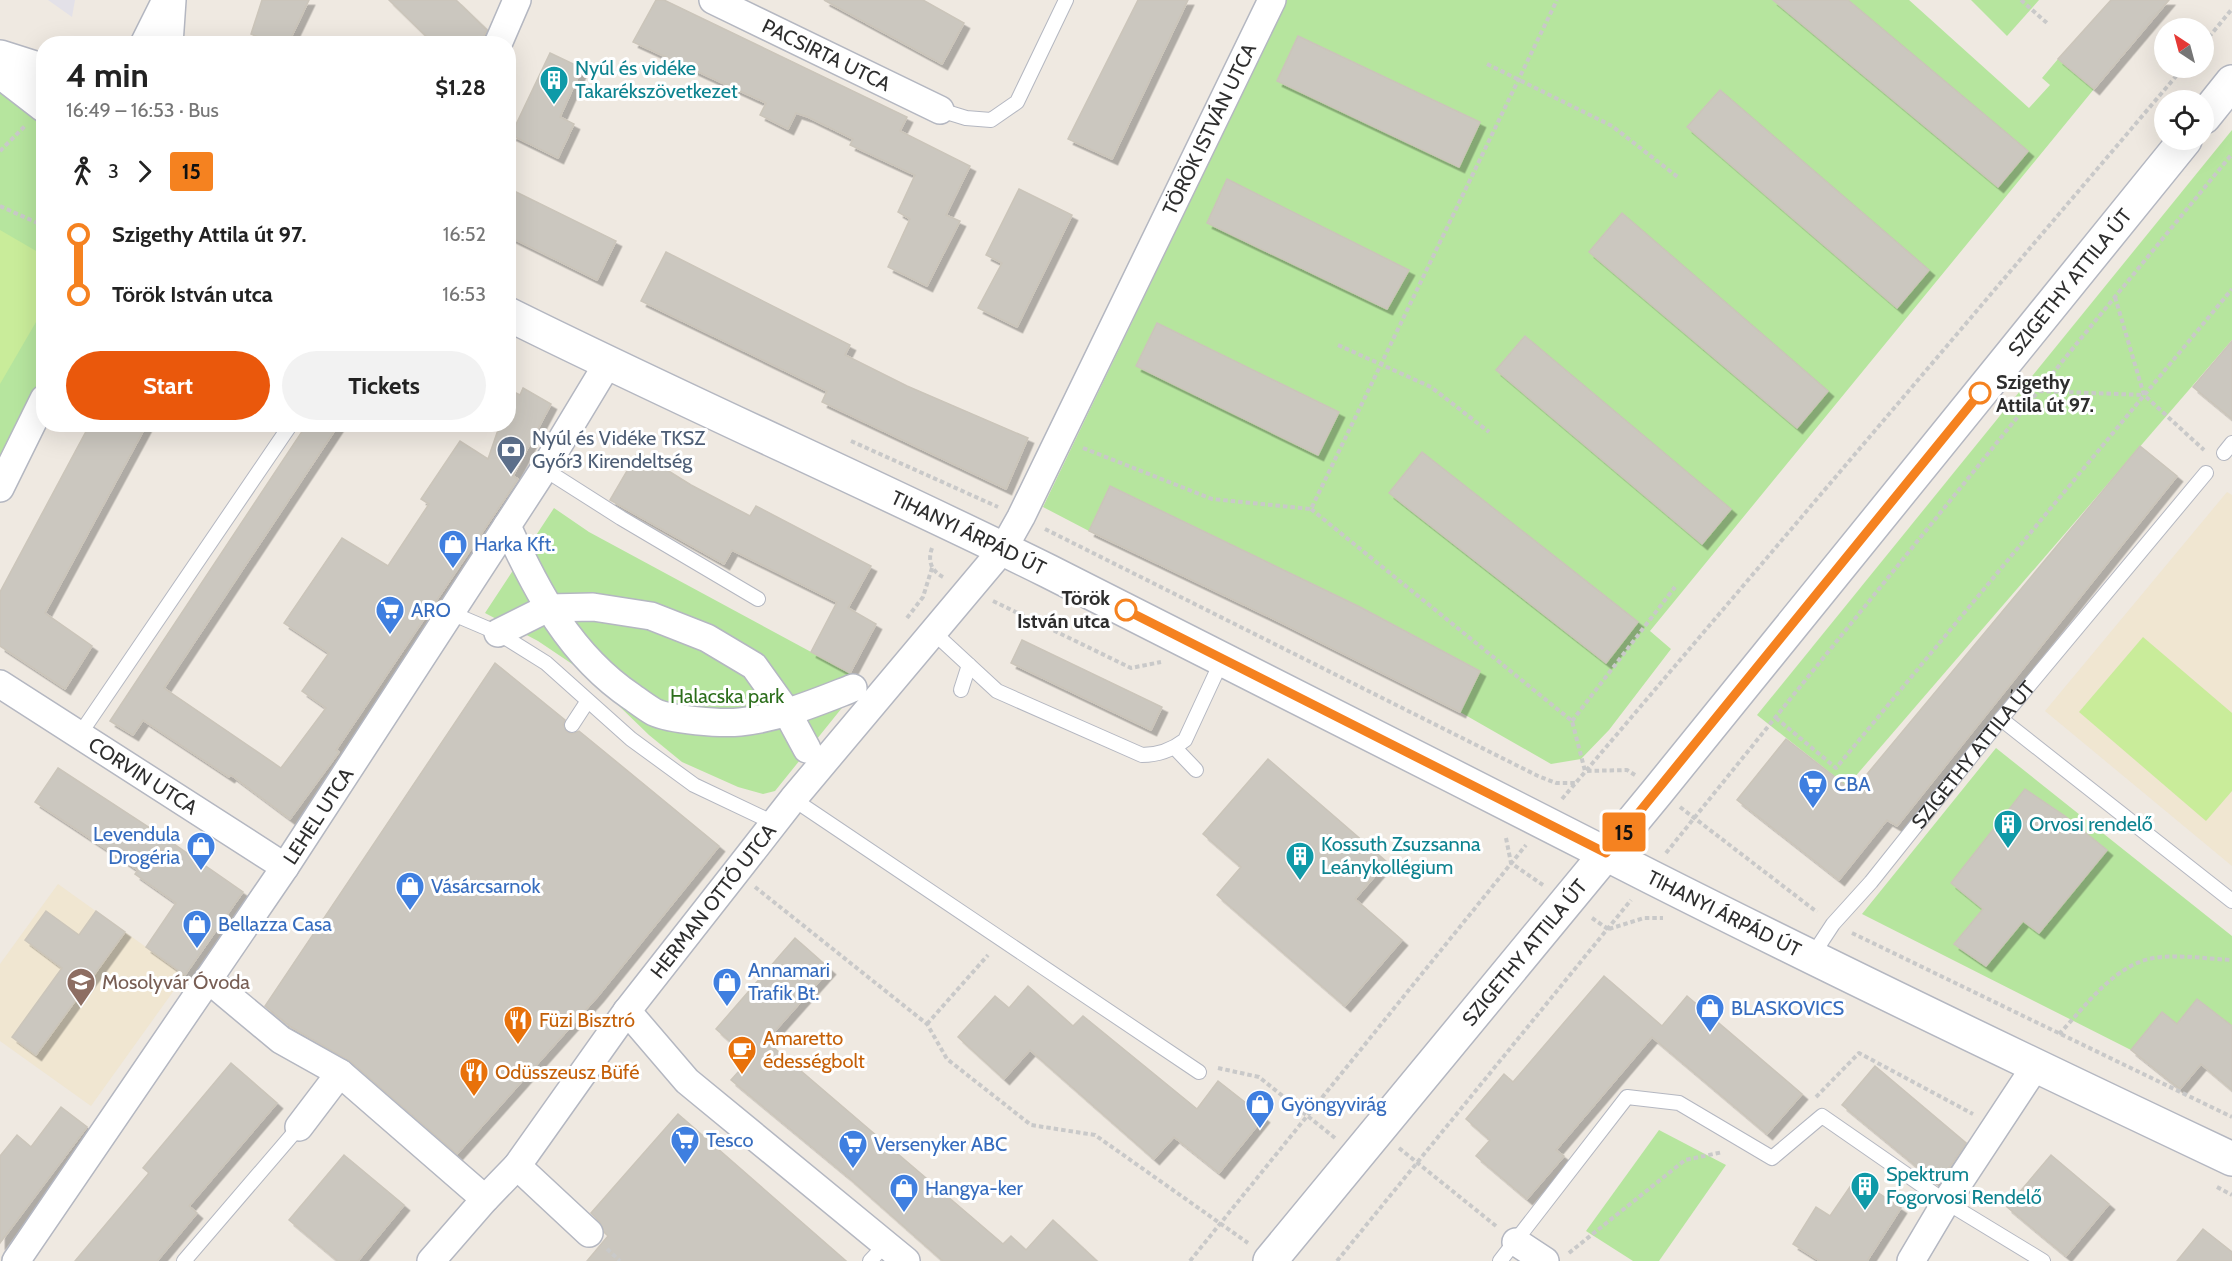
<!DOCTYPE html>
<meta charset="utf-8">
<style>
:root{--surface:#fff;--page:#f2f2f2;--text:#222;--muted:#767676;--accent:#ea580c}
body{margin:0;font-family:Cabin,sans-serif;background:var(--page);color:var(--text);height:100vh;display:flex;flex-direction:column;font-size:22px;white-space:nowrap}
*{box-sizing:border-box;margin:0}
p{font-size:20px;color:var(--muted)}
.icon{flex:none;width:33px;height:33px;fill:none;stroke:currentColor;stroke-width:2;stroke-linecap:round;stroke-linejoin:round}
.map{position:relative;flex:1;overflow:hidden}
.side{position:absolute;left:36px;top:36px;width:480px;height:396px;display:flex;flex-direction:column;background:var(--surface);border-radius:24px;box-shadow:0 6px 24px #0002}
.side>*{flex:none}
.badge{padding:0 12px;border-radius:4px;font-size:21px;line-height:39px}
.needle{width:39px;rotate:324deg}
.fabs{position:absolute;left:2154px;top:18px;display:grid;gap:12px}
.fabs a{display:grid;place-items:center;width:60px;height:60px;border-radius:50%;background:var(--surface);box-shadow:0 6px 24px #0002;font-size:30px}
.map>.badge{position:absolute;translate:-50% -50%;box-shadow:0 0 0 3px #fff}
.legs{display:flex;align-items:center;gap:9px;height:66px;padding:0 30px;font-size:20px}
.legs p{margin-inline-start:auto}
.overview{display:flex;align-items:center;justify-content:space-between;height:102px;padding:0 30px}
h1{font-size:33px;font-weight:700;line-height:45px}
.button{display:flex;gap:12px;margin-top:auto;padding:12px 30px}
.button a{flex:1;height:69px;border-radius:36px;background:var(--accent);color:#fff;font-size:24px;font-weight:700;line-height:69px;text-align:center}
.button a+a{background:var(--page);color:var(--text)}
ul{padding:0 30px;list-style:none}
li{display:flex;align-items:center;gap:21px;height:60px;font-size:22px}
li i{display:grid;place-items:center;width:9px;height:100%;margin:0 8px;background:currentColor}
li i::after{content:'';width:15px;height:15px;margin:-8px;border:4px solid;border-radius:50%;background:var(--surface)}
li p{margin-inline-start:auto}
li:first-child i{background:linear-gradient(#0000 50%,currentColor 0)}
li:last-child i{background:linear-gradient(currentColor 50%,#0000 0)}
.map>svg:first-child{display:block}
.industrial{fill:#e3e1e8}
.education{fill:#f0e6d1}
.green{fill:#b6e59e}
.pitch{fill:#c9ec9a}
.building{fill:#cbc7bf;stroke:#cbc5ba;stroke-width:1.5;filter:url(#shadow)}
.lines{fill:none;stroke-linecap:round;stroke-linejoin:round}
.lane-casing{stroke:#b4b7c1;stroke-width:16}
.street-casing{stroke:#b4b7c1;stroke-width:30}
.secondary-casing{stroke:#b4b7c1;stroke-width:36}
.path{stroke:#c9c9c9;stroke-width:4;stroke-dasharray:4.5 3;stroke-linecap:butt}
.lane{stroke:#fff;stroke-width:14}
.street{stroke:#fff;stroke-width:27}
.secondary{stroke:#fff;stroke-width:33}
.line-1-casing{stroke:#fff;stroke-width:14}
.line-1{stroke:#f58220;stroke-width:9}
.stop-1-dot{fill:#fff;stroke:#f58220;stroke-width:3}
.labels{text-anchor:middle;stroke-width:6;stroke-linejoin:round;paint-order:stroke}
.street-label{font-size:20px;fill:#2e2e2e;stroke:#fff}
.culture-label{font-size:20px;fill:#0d838f;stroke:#fff;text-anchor:start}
.stop-label{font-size:20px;font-weight:bold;fill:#2e2e2e;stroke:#fff;text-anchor:start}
.service-label{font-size:20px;fill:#4e5e75;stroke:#fff;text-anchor:start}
.shop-label{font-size:20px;fill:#366cbe;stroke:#fff;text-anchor:start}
.park-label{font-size:20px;fill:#2c6e1b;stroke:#fff}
.education-label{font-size:20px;fill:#785e54;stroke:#fff;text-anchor:start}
.food-label{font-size:20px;fill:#c56008;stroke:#fff;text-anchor:start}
</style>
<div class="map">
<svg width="2232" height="1261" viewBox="0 0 2232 1261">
<defs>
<filter id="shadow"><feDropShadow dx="5.5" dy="5.5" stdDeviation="0" flood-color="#0004"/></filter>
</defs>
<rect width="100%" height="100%" fill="#efe9e1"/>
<polygon class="industrial" points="48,0 75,0 72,17"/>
<g class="education">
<polygon points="2227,492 2232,495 2232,866 2045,711"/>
<polygon points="58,884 185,975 91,1106 0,1041 0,964"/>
</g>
<g class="green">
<polygon points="1287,0 1909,0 2029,108 2050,85 2042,78 2058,59 2094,89 1650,631 1671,649 1609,730 1581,759 1551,764 1460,712 1480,671 1360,607 1110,486 1089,531 1043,507"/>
<polygon points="1971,0 2039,0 2007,36"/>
<polygon points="0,71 44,105 43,399 0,488"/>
<polygon points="2232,130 2232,340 1847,786 1757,715"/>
<polygon points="554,508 589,532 850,673 862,683 775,791 763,794 738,787 682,762 649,735 584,672 538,641 485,613"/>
<polygon points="1996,748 2232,936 2232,1026 2197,999 2177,1024 2162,1012 2131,1050 1862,914"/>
<polygon points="1659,1130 1726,1165 1659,1261 1633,1261 1586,1231"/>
</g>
<g class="pitch">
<polygon points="0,230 43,255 43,310 0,384"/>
<polygon points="2143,637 2232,713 2232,791 2206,821 2079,712"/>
</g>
<g class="building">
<polygon points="262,0 309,0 288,44 274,44 251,34"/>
<polygon points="389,0 456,0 487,30 479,44 434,44"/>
<polygon points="656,0 664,0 907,117 900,131 970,166 946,215 960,221 927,286 888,267 910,219 898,212 915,175 850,145 853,139 808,117 796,113 788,129 760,115 766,103 633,42"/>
<polygon points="824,0 923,0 964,23 942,64"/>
<polygon points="1138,0 1188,0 1112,159 1068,139"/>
<polygon points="1773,0 1848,0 2028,151 1998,187"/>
<polygon points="2111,0 2169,0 2094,89 2058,59"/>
<polygon points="1298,36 1480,122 1459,167 1277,81"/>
<polygon points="550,53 582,68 560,117 574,124 558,158 511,135"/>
<polygon points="1720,90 1929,270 1897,308 1687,127"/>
<polygon points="1227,179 1409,270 1387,309 1207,223"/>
<polygon points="508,188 616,241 597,280 508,236"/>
<polygon points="1019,189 1072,215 1017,327 978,308 1002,263 986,255"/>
<polygon points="1622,213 1828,391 1797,428 1589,252"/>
<polygon points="666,252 850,345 845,355 907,386 1028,438 1006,489 822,402 827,391 641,301"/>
<polygon points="1157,323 1339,412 1318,455 1136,366"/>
<polygon points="1525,336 1731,509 1702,544 1496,370"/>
<polygon points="2232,341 2232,419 2193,387"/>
<polygon points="523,388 551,404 513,476 518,479 336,750 339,752 290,819 231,775 229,777 143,720 133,735 110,721 307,424 339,424 164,688 281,768 326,708 302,691 329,653 284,623 342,538 388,566 429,504 421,499 460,441 488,459 500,424 508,424 508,389 520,395"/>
<polygon points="90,424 147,424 45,613 92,646 65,689 0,646 0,592"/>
<polygon points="2140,446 2177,476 1897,826 1887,820 1839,880 1737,800 1786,739 1853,791"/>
<polygon points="638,452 691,485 750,516 756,506 871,566 848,608 876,624 850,673 811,652 837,602 732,550 724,564 610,500"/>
<polygon points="1422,452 1638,622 1606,663 1389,493"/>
<polygon points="1110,486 1360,607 1480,671 1460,712 1280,622 1089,531"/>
<polygon points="1022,640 1162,707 1151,730 1011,663"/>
<polygon points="495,663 565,720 563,725 567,732 572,734 579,731 719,846 598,996 457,1154 350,1061 291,1027 265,1006"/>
<polygon points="1268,759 1387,862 1355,899 1402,940 1345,1006 1217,895 1241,867 1203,834"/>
<polygon points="58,768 167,839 243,892 185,975 146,947 176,903 135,874 138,870 35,802"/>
<polygon points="2025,789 2065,816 2107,850 2039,933 2023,921 1986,966 1954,944 1983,909 1951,883"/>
<polygon points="46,911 79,935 96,911 125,932 36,1055 12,1037 62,968 25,940"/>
<polygon points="795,938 830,969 766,1041 1003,1244 1011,1236 1026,1250 1053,1220 1097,1261 943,1261 847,1176 731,1080 750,1059 716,1029"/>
<polygon points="1604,976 1662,1026 1687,996 1802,1094 1767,1134 1652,1037 1556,1150 1564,1156 1527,1199 1476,1156 1490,1140 1466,1119 1504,1074 1513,1082"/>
<polygon points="1028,986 1073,1026 1083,1016 1197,1109 1218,1081 1264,1117 1219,1173 1174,1137 1154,1159 1030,1050 1004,1079 958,1037 995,996 1009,1008"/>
<polygon points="2197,999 2232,1026 2232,1090 2201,1064 2180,1089 2131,1050 2162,1012 2177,1024"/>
<polygon points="231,1063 277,1103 189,1206 197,1213 157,1261 75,1261 149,1173 143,1168"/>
<polygon points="1875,1066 1966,1143 1938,1184 1842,1105"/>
<polygon points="61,1107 87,1127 0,1243 0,1156 17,1135 31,1147"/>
<polygon points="678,1114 846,1261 587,1261 608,1236 604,1232 600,1222 591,1213"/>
<polygon points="344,1155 404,1205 358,1261 338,1261 289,1220"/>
<polygon points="2051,1155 2109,1204 2066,1256 2007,1207"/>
<polygon points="1856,1178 1901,1208 1867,1261 1820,1261 1793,1244 1816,1207 1830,1216"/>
<polygon points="2203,1229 2232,1252 2232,1261 2177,1261"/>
</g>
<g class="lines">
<g class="lane-casing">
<g id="lane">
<polyline points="940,110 966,118 991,120 1017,102 1066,0"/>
<polyline points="2224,453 2232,443"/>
<polyline points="544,469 621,518 758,599"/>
<polyline points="451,613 498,633 546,663 631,739 694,785 774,823"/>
<path d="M932,631L997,691L1142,755C1159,755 1172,750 1185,740L1223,658"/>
<polyline points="961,690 969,665"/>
<polyline points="2001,719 2232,901"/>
<polyline points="572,725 587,702"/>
<polyline points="80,734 291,424"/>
<polyline points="1175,748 1196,770"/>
<polyline points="793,799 1199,1072"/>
<path id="s1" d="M1812,956L1833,924L1871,882L2001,719L2206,473"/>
<polyline points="184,1261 299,1127"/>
<polyline points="870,1261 885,1245"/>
<polyline points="1500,1261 1627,1097 1679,1103 1772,1158 1822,1116 1946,1202 2043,1261"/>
</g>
</g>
<g class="street-casing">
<g id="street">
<path id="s2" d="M713,0L940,110"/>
<polyline points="144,44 166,0"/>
<polyline points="169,44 172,0"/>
<polyline points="498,44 517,0"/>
<polyline points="0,488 44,399"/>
<path d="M507,526C537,592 570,655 632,697C639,702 647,708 654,712C671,720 721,724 740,722C780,718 817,702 853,688"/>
<polyline points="498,633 548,608 593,607 651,616 707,638 754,666 787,712 807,749"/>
<path id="s3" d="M0,684L285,867"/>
<polyline points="209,980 281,1040 340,1073"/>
<polyline points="627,1011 687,1081 906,1261"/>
<polyline points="299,1127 340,1073 485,1199"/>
<polyline points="517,1166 589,1233"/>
<polyline points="1516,1242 1545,1261"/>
<path id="s4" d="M16,1261L285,867L544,469L608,363"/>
<path id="s5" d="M431,1261L485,1199L517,1166L627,1011L736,872L793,799L1003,549L1021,517L1272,0"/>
<polyline points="1911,1261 1946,1202 2035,1067"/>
</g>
</g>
<g class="secondary-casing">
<g id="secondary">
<polyline points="0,57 44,71"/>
<polyline points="0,71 44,105"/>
<polyline points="2204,117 2232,82"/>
<path id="s6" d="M508,314C687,403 870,483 1048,571C1250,672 1450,775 1651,877C1843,974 2037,1067 2232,1159"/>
<path id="s7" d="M1270,1261L1657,792L2185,140"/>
</g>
</g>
<g class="path">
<polyline points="2021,0 2047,23"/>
<polyline points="2204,43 2232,9"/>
<polyline points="1487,64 1612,126 1679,178"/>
<polyline points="39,134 44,142"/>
<polyline points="0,151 25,126"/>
<polyline points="0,206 44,226"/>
<polyline points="2115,297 2144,395 2204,450"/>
<polyline points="1338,345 1431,387 1489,432"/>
<polyline points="2039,391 2144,395"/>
<polyline points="851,441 998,507"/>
<polyline points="1083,448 1212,499 1311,509 1557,0"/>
<polyline points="1311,509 1572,721 1585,771 1627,770 1635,775"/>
<polyline points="1045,529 1538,776 1556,783 1575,783"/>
<path d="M932,548C927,562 932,572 945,578"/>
<polyline points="993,601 1131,668 1161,662"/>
<polyline points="907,618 923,597 932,568"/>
<polyline points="1776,718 1836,768 2232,289"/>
<polyline points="1572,721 1675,587"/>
<polyline points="1562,799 2183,68"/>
<polyline points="1680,807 1817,912"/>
<polyline points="1506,838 1511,863 1543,885"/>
<polyline points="1666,853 2078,342 2232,154"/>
<polyline points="755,887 927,1024 947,1059 1031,1125 1095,1135 1248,1243"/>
<polyline points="1592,918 1608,929"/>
<polyline points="1609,929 1644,918 1663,918"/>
<polyline points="1852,933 2232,1117"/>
<polyline points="927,1024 988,955"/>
<path d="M2059,1034C2087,1005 2118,959 2162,957C2185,955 2209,959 2232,960"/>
<polyline points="1218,1068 1259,1077 1335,1138"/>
<polyline points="1816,1097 1859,1053 1973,1114"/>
<polyline points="1399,1148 1496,1226"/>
<polyline points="2217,1187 2232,1195"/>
<polyline points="607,1249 620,1261"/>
<polyline points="1569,1253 1685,1160 1723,1152"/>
<polyline points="1190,1261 1526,845"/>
<polyline points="1337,1261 1631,900"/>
</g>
<use href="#lane" class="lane"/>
<use href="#street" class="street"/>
<use href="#secondary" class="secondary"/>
</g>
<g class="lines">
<g class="line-1-casing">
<polyline id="line-1" points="1126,610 1606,853 1980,393"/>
</g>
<use href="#line-1" class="line-1"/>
</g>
<defs>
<g id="building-pin" transform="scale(1.5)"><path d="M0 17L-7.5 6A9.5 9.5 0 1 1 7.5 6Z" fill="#0f9aa8" stroke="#fff"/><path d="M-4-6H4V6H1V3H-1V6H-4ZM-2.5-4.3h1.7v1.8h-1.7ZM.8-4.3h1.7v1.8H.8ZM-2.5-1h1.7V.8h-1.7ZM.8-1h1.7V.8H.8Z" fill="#fff"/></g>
<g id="bank-pin" transform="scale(1.5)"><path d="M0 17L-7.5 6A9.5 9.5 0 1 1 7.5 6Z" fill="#5c6f8a" stroke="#fff"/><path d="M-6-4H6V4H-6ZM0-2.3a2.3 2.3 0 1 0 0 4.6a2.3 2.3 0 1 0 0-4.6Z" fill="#fff"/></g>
<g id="shop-pin" transform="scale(1.5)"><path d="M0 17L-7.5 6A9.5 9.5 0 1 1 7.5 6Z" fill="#3f7fe0" stroke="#fff"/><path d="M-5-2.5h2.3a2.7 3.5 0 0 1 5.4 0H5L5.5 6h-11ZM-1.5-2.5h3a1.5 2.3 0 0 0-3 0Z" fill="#fff"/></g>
<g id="supermarket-pin" transform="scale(1.5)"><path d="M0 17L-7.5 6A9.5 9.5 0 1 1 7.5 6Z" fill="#3f7fe0" stroke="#fff"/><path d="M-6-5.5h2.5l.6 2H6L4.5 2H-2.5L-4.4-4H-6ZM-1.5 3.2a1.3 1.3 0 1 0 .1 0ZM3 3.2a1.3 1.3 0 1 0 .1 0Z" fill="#fff"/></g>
<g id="school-pin" transform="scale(1.5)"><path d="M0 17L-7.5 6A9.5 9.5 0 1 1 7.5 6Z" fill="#8d6e63" stroke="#fff"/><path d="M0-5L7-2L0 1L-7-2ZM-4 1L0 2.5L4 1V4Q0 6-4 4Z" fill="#fff"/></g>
<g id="restaurant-pin" transform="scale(1.5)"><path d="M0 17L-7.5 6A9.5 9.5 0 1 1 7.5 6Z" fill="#e8710a" stroke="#fff"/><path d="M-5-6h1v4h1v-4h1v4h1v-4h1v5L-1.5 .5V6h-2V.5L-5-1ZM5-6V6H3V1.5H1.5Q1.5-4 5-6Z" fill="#fff"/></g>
<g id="cafe-pin" transform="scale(1.5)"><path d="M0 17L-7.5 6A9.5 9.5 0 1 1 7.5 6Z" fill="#e8710a" stroke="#fff"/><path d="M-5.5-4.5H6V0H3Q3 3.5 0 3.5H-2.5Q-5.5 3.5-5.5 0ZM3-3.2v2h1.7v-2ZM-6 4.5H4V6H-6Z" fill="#fff"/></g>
</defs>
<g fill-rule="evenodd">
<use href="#building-pin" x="554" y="80"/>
<use href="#bank-pin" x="511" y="450"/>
<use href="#shop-pin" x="453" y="544"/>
<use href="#supermarket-pin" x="390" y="610"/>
<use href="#supermarket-pin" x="1813" y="784"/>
<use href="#building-pin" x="2008" y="824"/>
<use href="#shop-pin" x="201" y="846"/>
<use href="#building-pin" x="1300" y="856"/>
<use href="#shop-pin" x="410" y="886"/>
<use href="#shop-pin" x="197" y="924"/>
<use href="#school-pin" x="81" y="982"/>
<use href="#shop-pin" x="727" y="982"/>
<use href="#shop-pin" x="1710" y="1008"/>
<use href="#restaurant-pin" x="518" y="1020"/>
<use href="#cafe-pin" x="742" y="1050"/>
<use href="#restaurant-pin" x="474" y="1072"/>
<use href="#shop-pin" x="1260" y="1104"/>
<use href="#supermarket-pin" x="685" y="1140"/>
<use href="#supermarket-pin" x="853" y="1144"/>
<use href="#building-pin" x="1865" y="1186"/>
<use href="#shop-pin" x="904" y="1188"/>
</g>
<g class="stop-1-dot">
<circle cx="1980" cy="393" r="10"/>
<circle cx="1126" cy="610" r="10"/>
</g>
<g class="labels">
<g class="street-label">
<text dy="7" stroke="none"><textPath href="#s2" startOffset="126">PACSIRTA UTCA</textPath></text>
<text dy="7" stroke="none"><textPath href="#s5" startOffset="1382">TÖRÖK ISTVÁN UTCA</textPath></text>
<text dy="7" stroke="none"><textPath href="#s7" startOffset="1264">SZIGETHY ATTILA ÚT</textPath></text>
<text dy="7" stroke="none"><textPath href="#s6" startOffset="510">TIHANYI ÁRPÁD ÚT</textPath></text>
<text dy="7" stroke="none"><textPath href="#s1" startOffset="258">SZIGETHY ATTILA ÚT</textPath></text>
<text dy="7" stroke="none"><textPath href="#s3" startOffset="170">CORVIN UTCA</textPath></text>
<text dy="7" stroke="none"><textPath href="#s4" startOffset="538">LEHEL UTCA</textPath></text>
<text dy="7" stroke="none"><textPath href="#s5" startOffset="458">HERMAN OTTÓ UTCA</textPath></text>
<text dy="7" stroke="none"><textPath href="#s6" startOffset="1356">TIHANYI ÁRPÁD ÚT</textPath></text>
<text dy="7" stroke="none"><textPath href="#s7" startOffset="400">SZIGETHY ATTILA ÚT</textPath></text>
</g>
<g class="culture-label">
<text x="575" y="75">Nyúl és vidéke<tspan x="575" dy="23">Takarékszövetkezet</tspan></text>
<text x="2029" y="831">Orvosi rendelő</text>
<text x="1321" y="851">Kossuth Zsuzsanna<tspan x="1321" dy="23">Leánykollégium</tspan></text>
<text x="1886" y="1181">Spektrum<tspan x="1886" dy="23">Fogorvosi Rendelő</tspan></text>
</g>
<g class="stop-label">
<text x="1996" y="389">Szigethy<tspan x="1996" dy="23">Attila út 97.</tspan></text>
<text x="1110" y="605" text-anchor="end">Török<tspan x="1110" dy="23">István utca</tspan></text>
</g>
<g class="service-label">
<text x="532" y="445">Nyúl és Vidéke TKSZ<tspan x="532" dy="23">Győr3 Kirendeltség</tspan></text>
</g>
<g class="shop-label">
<text x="474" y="551">Harka Kft.</text>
<text x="411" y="617">ARO</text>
<text x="1834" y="791">CBA</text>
<text x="180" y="841" text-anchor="end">Levendula<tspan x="180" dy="23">Drogéria</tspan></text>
<text x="431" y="893">Vásárcsarnok</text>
<text x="218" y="931">Bellazza Casa</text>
<text x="748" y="977">Annamari<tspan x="748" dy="23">Trafik Bt.</tspan></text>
<text x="1731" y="1015">BLASKOVICS</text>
<text x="1281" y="1111">Gyöngyvirág</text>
<text x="706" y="1147">Tesco</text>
<text x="874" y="1151">Versenyker ABC</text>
<text x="925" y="1195">Hangya-ker</text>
</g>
<g class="park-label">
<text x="727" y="703">Halacska park</text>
</g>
<g class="education-label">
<text x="102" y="989">Mosolyvár Óvoda</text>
</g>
<g class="food-label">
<text x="539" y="1027">Füzi Bisztró</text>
<text x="763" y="1045">Amaretto<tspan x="763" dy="23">édességbolt</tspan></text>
<text x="495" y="1079">Odüsszeusz Büfé</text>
</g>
</g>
</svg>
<div class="fabs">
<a><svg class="needle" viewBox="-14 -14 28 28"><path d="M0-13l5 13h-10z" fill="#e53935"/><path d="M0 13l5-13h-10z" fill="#767676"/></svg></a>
<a><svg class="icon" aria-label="locate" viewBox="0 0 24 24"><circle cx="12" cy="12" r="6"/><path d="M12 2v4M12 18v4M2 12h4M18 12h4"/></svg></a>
</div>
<b class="badge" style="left:1624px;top:832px;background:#f58220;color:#111">15</b>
<section class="side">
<div class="overview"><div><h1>4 min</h1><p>16:49 – 16:53 · Bus</p></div><b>$1.28</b></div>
<div class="legs"><svg class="icon" aria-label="walk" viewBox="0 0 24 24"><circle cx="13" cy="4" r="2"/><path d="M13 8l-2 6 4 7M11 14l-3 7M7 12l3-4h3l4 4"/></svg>3<svg class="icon" aria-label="forward" viewBox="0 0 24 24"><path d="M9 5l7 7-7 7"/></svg><b class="badge" style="background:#f58220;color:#111">15</b></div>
<ul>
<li><i style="color:#f58220"></i><b>Szigethy Attila út 97.</b><p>16:52</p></li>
<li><i style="color:#f58220"></i><b>Török István utca</b><p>16:53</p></li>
</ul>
<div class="button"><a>Start</a><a>Tickets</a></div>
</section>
</div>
